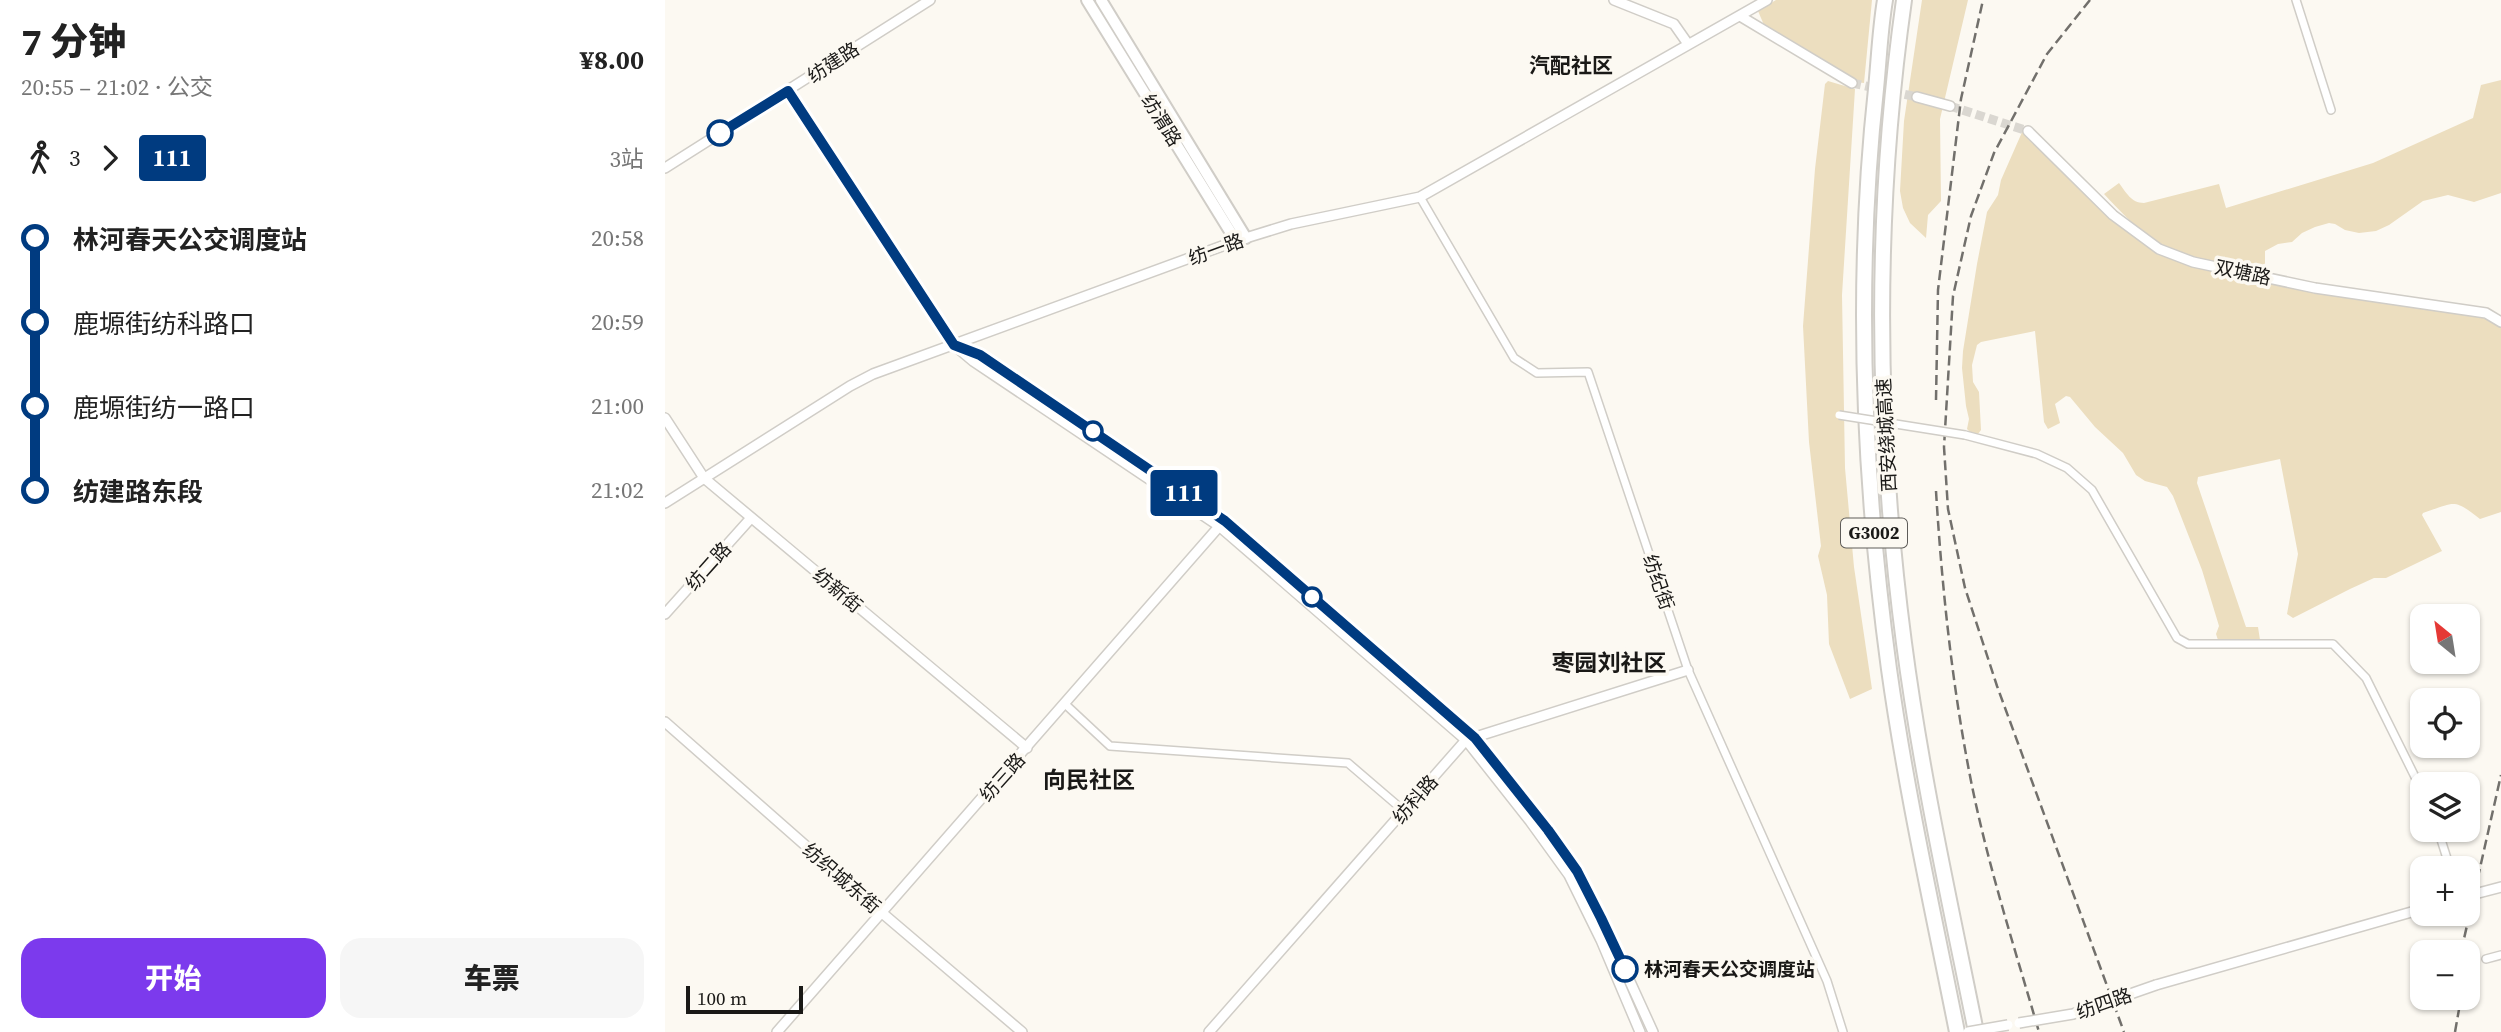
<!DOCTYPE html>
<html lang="zh">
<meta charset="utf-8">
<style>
:root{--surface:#fff;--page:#f6f6f6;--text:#222;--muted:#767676;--accent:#7c3aed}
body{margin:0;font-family:"Source Serif 4","Noto Sans SC",serif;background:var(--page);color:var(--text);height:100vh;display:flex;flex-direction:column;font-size:26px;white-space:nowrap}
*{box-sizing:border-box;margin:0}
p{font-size:23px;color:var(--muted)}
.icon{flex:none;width:38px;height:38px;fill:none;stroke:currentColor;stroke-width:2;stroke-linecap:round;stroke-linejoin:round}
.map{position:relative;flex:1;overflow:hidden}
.sheet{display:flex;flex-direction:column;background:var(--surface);width:665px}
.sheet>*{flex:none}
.badge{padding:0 14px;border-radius:5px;font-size:24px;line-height:46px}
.needle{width:46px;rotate:330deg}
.buttons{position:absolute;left:1745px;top:604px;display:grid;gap:14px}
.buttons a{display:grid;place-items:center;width:70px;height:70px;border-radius:14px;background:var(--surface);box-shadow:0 2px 5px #0004;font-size:35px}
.scale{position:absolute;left:21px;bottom:18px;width:117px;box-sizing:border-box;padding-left:7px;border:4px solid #1a1917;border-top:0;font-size:19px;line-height:24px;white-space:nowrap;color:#1a1917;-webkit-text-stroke:5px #fcf9f2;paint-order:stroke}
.map>.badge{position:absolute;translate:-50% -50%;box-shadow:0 0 0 4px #fff}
.legs{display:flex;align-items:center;gap:10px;height:77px;padding:0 21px;font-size:23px}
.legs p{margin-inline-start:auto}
.head{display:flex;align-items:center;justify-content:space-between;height:119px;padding:0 21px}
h1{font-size:38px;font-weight:800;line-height:52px}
.cta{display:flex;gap:14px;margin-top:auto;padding:14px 21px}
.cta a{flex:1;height:80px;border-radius:21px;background:var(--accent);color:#fff;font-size:28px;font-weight:800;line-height:80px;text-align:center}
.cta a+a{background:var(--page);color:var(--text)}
ul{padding:0 21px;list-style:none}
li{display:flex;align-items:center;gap:24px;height:84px;font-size:26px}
li i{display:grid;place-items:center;width:10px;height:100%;margin:0 9px;background:currentColor}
li i::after{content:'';width:18px;height:18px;margin:-9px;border:5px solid;border-radius:50%;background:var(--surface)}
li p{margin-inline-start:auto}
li:first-child i{background:linear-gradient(#0000 50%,currentColor 0)}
li:last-child i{background:linear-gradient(currentColor 50%,#0000 0)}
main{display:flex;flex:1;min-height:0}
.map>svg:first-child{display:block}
.green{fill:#ecdebf}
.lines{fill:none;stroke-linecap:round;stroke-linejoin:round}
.tertiary-tunnel{stroke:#dad7d1;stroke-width:9;stroke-dasharray:9 4.5;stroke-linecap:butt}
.minor-casing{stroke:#d0cdc7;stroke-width:10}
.tertiary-casing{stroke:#d0cdc7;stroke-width:12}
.secondary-casing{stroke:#d0cdc7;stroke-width:14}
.motorway-casing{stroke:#d0cdc7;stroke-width:18}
.minor{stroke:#fff;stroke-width:7}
.tertiary{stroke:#fff;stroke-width:9}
.secondary{stroke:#fff;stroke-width:10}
.motorway{stroke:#fff;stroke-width:14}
.rail{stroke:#72706c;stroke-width:2.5;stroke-dasharray:10 5;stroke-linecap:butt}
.minor-bridge-casing{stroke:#d0cdc7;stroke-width:10;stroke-linecap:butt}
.tertiary-bridge-casing{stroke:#d0cdc7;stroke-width:12;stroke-linecap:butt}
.minor-bridge{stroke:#fff;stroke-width:7}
.tertiary-bridge{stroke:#fff;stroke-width:9}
.line-1-casing{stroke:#fff;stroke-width:16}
.line-1{stroke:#003b80;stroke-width:10}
.stop-1-dot{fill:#fff;stroke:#003b80;stroke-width:3.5}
.labels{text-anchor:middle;stroke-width:7;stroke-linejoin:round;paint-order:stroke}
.shield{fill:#fcf9f2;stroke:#5e5c59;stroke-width:2}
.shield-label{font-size:18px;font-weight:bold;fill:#1a1917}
.street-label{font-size:19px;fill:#1a1917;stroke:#fcf9f2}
.stop-label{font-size:19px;font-weight:bold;fill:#1a1917;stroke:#fcf9f2;text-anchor:start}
.neighbourhood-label{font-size:21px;font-weight:bold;fill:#1a1917;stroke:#fcf9f2}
.quarter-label{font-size:23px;font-weight:bold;fill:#1a1917;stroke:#fcf9f2}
</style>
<main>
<section class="sheet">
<div class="head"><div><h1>7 分钟</h1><p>20:55 – 21:02 · 公交</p></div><b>¥8.00</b></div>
<div class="legs"><svg class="icon" aria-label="walk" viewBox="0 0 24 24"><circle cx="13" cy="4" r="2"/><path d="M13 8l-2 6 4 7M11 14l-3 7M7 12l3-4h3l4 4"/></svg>3<svg class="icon" aria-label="forward" viewBox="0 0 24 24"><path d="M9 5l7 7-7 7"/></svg><b class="badge" style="background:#003b80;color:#fff">111</b><p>3站</p></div>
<ul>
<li><i style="color:#003b80"></i><b>林河春天公交调度站</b><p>20:58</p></li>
<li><i style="color:#003b80"></i><span>鹿塬街纺科路口</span><p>20:59</p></li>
<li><i style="color:#003b80"></i><span>鹿塬街纺一路口</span><p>21:00</p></li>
<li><i style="color:#003b80"></i><b>纺建路东段</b><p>21:02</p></li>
</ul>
<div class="cta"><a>开始</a><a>车票</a></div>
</section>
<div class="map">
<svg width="1836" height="1032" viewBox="0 0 1836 1032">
<rect width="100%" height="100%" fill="#fcf9f2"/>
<g class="green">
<polygon points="1111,0 1207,0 1199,83 1191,82 1099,25 1093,11"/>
<polygon points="1257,0 1303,0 1275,119 1276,201 1263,215 1261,238 1245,223 1238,208 1235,191 1239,121"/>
<path d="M1836,80V193L1809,202L1783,195L1758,201L1724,225L1711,231L1694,233L1680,230L1670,224L1664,223L1650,227L1637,233L1627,242L1613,244L1600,251V270C1562,265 1519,260 1486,238C1469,226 1453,209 1439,194L1454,183C1461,192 1466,203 1479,203L1554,184L1561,208L1708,163L1808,118L1816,85Z"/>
<polygon points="1163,81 1190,89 1177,295 1180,468 1189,567 1207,689 1185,699 1164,644 1162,595 1153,556 1156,546 1144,442 1138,326 1150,169 1160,84"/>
<path d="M1358,130L1374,139L1466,233C1516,275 1587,278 1649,288C1700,296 1752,305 1803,313L1836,324V512L1815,519C1788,498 1791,502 1758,513L1757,515L1777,551L1721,578H1709L1685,589L1628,618L1622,614L1633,554L1615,459L1533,477L1532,483L1581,627H1593L1595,640L1592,641L1553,640L1551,634L1554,626L1537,570L1508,496L1502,487L1480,481L1471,475L1458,453L1430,427L1405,397L1401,396L1390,404L1395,423L1383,429L1379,422L1370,331L1316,342L1312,345L1307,365L1308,382L1314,392L1316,430L1313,434L1308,435L1302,429L1304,419L1301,406L1297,368L1298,351L1312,264L1322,212L1333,195L1336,180Z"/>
</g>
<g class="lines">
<g class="tertiary-tunnel">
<polyline points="1187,83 1252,97"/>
<polyline points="1285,106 1363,131"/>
</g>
<g class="minor-casing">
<g id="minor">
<polyline points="1631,0 1666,110"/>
<polyline points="755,197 849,358 872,373 923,372 1023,670 1162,981 1178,1032"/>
<polyline points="1300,435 1372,454 1402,468 1427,490 1512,638 1523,644 1668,644 1701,678 1757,791"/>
<polyline points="400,704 445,746 683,763 739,811"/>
<polyline points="1773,830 1785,868"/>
<polyline points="1821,959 1836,955"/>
</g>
</g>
<g class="tertiary-casing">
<g id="tertiary">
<polyline points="949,0 1009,24 1023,44"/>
<polyline points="1075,16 1187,83"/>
<polyline points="123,91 289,345 308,361 554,526 801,740 865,821 904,875 936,940 975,1032"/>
<polyline points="1252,97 1285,106"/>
<polyline points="1363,131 1448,215 1494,249 1528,262 1650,288 1821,313 1836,322"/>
<polyline points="0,168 265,0"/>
<polyline points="298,348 315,355 560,521 810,738 883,830 912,871 936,918 988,1032"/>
<polyline points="0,418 39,478 362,748"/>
<polyline points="0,503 185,386 208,374 571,241 626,224 755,197 1102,0"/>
<polyline points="0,614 86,518"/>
<polyline points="0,722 216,912 357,1032"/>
<polyline points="1802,896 1836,887"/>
<polyline points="1491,985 1757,909"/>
<polyline points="112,1032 558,522"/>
<polyline points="544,1032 801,740 1023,670"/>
</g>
</g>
<g class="secondary-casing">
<g id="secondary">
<polyline points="422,0 571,241"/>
<polyline points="436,0 581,238"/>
</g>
</g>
<g class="motorway-casing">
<g id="motorway">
<path d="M1220,0C1215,30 1214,59 1211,89C1190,281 1198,477 1224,669C1241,791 1268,911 1292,1032"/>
<path d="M1239,0C1209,212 1211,430 1239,643C1256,773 1285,903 1311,1032"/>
</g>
</g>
<use href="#minor" class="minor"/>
<use href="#tertiary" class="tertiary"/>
<use href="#secondary" class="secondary"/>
<use href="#motorway" class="motorway"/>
<g class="rail">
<polyline points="1425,0 1382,54 1329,153 1306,216 1288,296 1279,447 1283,509 1300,588 1332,686 1459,1032"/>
<polyline points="1271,400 1273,290 1296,99 1318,0"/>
<path d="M1271,491C1277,588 1287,685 1306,781C1323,866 1350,949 1374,1032"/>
<polyline points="1796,952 1836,775"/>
<polyline points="1790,1032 1796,998"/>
</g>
<g class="minor-bridge-casing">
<polyline id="minor-bridge" points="1174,415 1300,435"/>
</g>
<g class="tertiary-bridge-casing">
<g id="tertiary-bridge">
<polyline points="1354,1023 1408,1014 1491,985"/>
<polyline points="1303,1032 1343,1025"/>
</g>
</g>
<use href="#minor-bridge" class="minor-bridge"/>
<use href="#tertiary-bridge" class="tertiary-bridge"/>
</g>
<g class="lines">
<g class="line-1-casing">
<polyline id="line-1" points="55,133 123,91 289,345 315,355 560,521 810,738 883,830 912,871 936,918 960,969"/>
</g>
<use href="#line-1" class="line-1"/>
</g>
<g class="stop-1-dot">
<circle cx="55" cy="133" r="12"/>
<circle cx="428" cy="431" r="9"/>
<circle cx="647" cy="597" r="9"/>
<circle cx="960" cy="969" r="12"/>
</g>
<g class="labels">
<rect class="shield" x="1176" y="518.5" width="66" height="29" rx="5"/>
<g class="shield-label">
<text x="1209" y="539">G3002</text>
</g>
<g class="street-label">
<text transform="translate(168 62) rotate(-33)" y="7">纺建路</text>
<text transform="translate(497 120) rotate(58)" y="7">纺渭路</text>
<text transform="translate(551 249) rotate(-20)" y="7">纺一路</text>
<text transform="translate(1578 272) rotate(12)" y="7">双塘路</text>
<text transform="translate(1221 435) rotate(-93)" y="7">西安绕城高速</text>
<text transform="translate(43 566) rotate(-48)" y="7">纺二路</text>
<text transform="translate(994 582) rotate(71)" y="7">纺纪街</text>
<text transform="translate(173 590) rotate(40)" y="7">纺新街</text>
<text transform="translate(337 777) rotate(-48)" y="7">纺三路</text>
<text transform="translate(750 799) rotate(-49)" y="7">纺科路</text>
<text transform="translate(177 878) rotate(41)" y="7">纺织城东街</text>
<text transform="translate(1439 1003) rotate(-19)" y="7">纺四路</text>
</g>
<g class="stop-label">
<text x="979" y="976">林河春天公交调度站</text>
</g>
<g class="neighbourhood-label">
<text x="906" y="73">汽配社区</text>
</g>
<g class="quarter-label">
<text x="944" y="671">枣园刘社区</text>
<text x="424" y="788">向民社区</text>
</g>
</g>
</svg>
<div class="buttons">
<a><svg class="needle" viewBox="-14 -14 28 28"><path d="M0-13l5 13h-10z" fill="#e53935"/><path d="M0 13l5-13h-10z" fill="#767676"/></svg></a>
<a><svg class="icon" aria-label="locate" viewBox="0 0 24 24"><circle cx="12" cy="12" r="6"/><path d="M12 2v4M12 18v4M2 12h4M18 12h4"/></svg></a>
<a><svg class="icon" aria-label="layers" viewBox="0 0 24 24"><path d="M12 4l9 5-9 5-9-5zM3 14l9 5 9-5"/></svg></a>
<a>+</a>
<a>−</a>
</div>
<div class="scale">100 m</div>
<b class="badge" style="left:519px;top:493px;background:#003b80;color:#fff">111</b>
</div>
</main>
